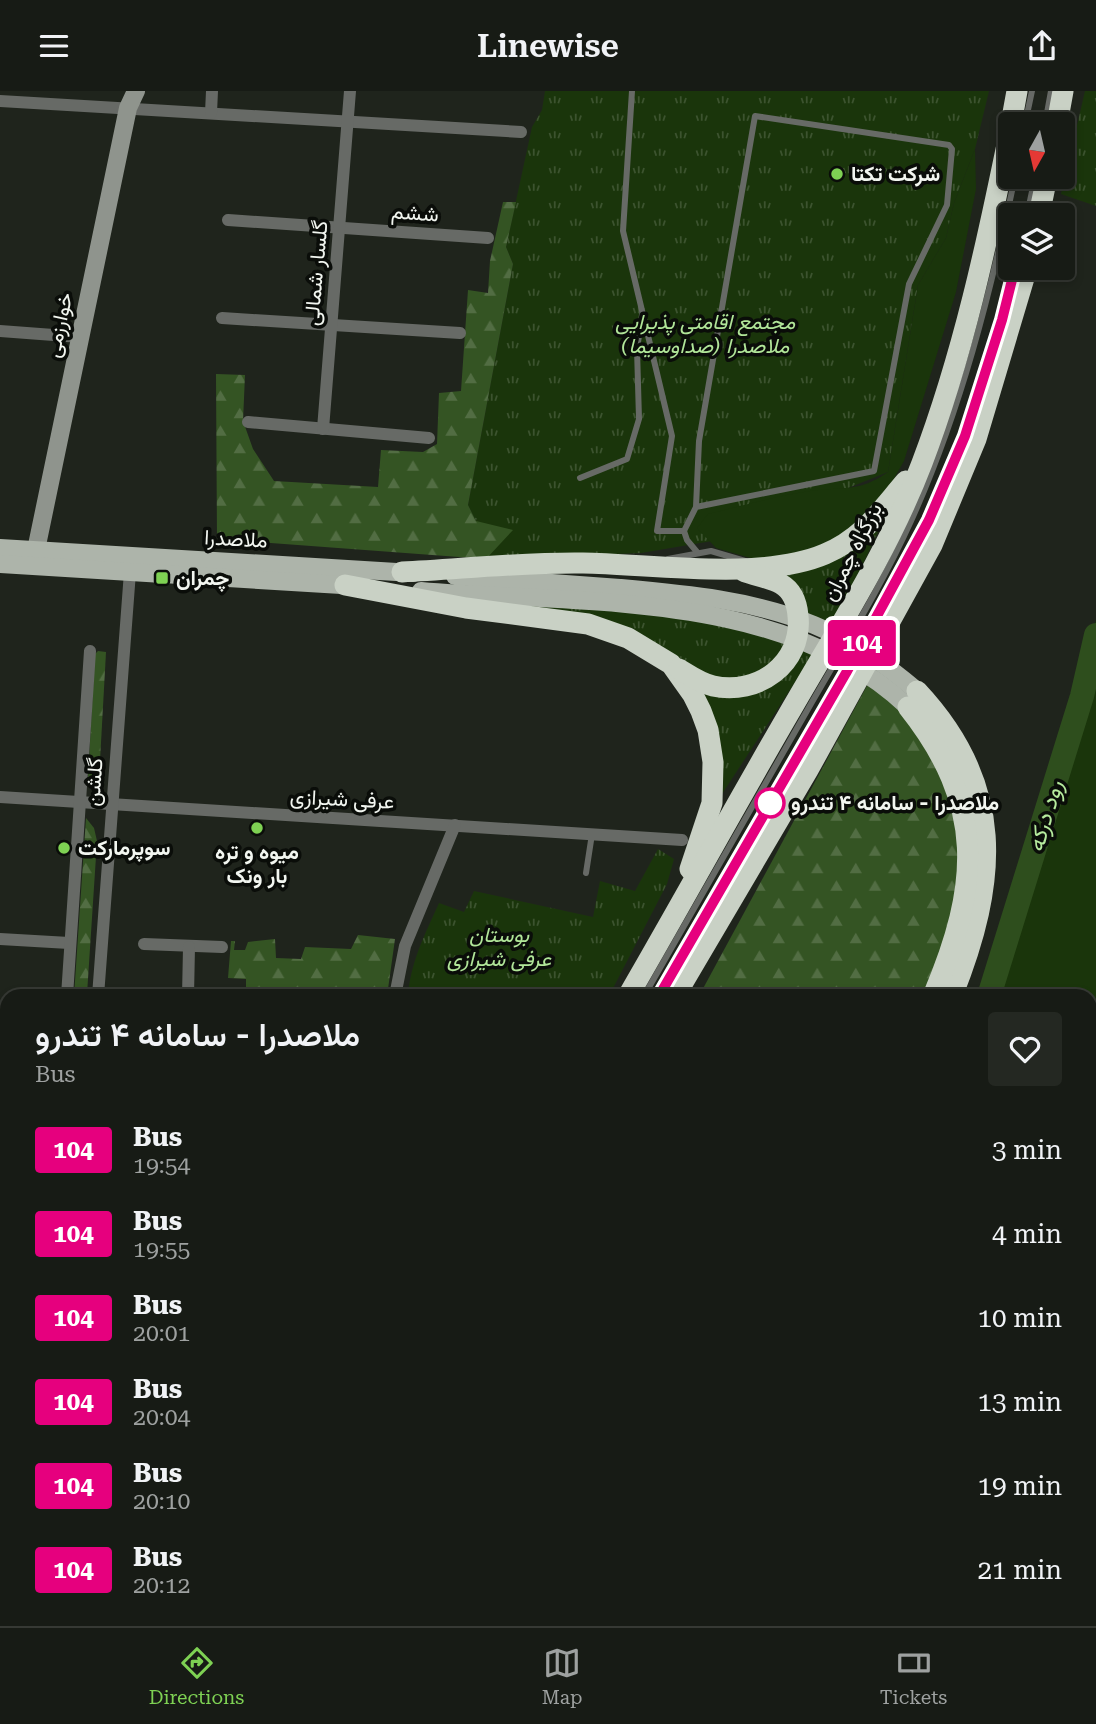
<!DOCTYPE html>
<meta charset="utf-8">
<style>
:root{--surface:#171b15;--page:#242822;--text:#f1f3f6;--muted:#9ea1a0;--line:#363934;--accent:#7ed153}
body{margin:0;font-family:"Roboto Serif",Vazirmatn,serif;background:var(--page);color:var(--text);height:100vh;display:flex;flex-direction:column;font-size:26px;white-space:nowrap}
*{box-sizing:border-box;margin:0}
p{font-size:23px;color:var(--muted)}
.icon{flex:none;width:38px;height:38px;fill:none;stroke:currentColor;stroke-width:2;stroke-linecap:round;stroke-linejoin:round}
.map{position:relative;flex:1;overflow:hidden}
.panel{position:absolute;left:0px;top:898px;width:1097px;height:639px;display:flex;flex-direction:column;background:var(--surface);border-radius:21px 21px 0 0;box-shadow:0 4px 10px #0003,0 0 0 2px var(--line)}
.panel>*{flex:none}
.badge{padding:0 14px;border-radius:5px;font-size:24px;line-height:46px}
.needle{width:46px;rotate:188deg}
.tools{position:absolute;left:998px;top:21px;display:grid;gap:14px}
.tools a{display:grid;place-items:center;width:77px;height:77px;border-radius:7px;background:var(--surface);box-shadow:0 4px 10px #0003,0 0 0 2px var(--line);font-size:35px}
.map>.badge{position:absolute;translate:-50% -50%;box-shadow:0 0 0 4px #fff}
.round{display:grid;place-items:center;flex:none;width:74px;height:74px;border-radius:7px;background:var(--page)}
.overview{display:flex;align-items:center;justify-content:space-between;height:119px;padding:0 35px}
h1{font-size:33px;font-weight:600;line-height:52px}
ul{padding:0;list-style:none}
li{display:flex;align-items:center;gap:21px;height:84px;padding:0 35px}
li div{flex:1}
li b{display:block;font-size:26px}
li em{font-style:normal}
li .badge{min-width:77px;font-weight:700;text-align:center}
header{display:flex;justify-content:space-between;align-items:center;height:91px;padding:0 35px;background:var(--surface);font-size:32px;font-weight:600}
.dock{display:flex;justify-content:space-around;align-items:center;height:98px;border-top:2px solid var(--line);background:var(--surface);font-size:19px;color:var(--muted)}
.dock a{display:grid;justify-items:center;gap:4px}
.dock .active{color:var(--accent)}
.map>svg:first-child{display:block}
.grass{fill:url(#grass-tufts)}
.forest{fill:url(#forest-firs)}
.garden{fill:#1a350b}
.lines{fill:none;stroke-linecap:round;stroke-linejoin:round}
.river{stroke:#2e4e1d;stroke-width:24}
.lane{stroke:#676a66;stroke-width:6}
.street{stroke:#676a66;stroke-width:12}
.secondary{stroke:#8f948d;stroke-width:18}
.primary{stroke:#adb4aa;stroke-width:18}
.highway{stroke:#c9d1c5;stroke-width:21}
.line-casing{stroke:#fff;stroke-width:16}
.line{stroke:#e6007e;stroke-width:10}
.poi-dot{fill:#7ed153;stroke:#0a0d09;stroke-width:2.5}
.stop-dot{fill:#fff;stroke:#e6007e;stroke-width:3.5}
.labels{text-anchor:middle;stroke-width:7;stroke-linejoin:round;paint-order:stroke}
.poi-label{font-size:21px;font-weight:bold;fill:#f2f6f0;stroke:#0a0d09;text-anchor:start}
.street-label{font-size:21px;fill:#f2f6f0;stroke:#0a0d09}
.park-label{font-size:21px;font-style:italic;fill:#b1e699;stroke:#0a0d09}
.stop-label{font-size:21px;font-weight:bold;fill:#f2f6f0;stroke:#0a0d09;text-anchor:start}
.water-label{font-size:23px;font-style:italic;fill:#b6eb9e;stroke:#0a0d09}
</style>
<header><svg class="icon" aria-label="menu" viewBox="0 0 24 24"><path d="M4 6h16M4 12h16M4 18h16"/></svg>Linewise<svg class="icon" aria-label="share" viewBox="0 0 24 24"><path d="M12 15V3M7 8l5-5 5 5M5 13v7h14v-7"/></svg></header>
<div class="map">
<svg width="1096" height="1535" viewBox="0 0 1096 1535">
<defs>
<pattern id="grass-tufts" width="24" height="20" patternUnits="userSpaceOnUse" patternTransform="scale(1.75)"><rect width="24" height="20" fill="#1a350b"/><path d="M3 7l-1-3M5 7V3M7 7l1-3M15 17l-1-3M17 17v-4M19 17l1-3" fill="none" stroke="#3c532f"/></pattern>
<pattern id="forest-firs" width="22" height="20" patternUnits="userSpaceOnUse" patternTransform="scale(1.75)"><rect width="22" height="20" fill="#345423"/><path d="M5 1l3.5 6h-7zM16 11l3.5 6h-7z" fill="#526d43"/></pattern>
</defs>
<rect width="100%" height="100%" fill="#1f241c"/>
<g class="grass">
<polygon points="545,0 989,0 975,58 954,112 946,147 918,194 888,381 718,449 641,462 486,468 476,430 468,414 513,173 506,156 532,36 542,19"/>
<polygon points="1085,0 1096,0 1096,115 1061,103"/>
<polygon points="890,416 834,534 805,521 766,482"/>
<path d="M473,513C579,516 684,519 786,552C766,589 759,584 720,591L647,550Z"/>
<polygon points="801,556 814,562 722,703 701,609 704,601 717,604"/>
<path d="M658,758L674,768L667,793L609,905H408C410,872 426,841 439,812L464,821L474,800L593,826L600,790L635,800Z"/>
<polygon points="435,1530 728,1530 725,1535 435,1535"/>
</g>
<g class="forest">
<polygon points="503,111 516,111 506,156 513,173 468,414 476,430 513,439 486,468 217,448 216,283 245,284 243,330 253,358 274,390 378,396 381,359 423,361 437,353 439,302 461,300 468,199 488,202 490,170"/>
<polygon points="98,560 106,561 99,688 95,690 88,687 95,563"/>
<polygon points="869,591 884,602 929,655 961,737 957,816 925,905 699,905"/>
<polygon points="86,727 94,737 97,750 87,903 87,905 74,905"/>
<polygon points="358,844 395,848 387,905 246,905 246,888 228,887 231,850 235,850 234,859 245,859 248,851 275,848 276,867 301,868 305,856 351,858"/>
<polygon points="0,1168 7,1168 7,1372 0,1367"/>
<polygon points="7,1448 7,1530 20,1530 19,1535 0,1535 0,1468 5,1467"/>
</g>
<g class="garden">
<path d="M975,58L976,98L956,201L904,370L879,414L853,439L812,461L754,468L716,457L697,437L708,423C742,415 776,405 810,400C844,395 858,402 888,381L918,194L946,147L954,112Z"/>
<polygon points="1096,529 1096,1535 760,1535 762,1530 1090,1530 1090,905 982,905 1010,825"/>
</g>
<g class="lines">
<g class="river">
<polyline points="989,905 1082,605 1096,544"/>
<polyline points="737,1535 739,1530"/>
</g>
<g class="lane">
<polyline points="632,0 623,140 672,345 657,440 684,440"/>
<polyline points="1025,33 1032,0"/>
<polyline points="1045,33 1051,0"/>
<polyline points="1027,124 1035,86"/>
<polyline points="1007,208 1015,177"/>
<polyline points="957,368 975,315"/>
<polyline points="580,387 627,368 639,328 637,258 642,224"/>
<polyline points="696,416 874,380 909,193 947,114 952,58 949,54 755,25 699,350 696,416 684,440 687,449 697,461"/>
<polyline points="668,468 711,460 745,470"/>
<polyline points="586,782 592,743"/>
<path d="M644,905C700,807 756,709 812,611C846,552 883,492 911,430C961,319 990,204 1015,86"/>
<polyline points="659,905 846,582 922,443 946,394"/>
<polyline points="385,1535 386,1530"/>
<polyline points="400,1535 401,1530"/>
</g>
<g class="street">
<polyline points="0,10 521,41"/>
<polyline points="211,22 212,0"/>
<polyline points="228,129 488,147"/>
<polyline points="222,227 460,242"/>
<polyline points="0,240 80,246"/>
<polyline points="248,331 429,347"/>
<polyline points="323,338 350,0"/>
<polyline points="0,706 682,749"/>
<polyline points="0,848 69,852"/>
<polyline points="144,853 222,856"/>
<polyline points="67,905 90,560"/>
<polyline points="98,905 130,481"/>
<polyline points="188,905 189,856"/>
<polyline points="395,905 405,855 455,734"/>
<polyline points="0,1155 7,1155"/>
<polyline points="35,1535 36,1530"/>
<polyline points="196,1535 198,1530"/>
</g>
<g class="secondary">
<polyline points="36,459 128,17 136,0"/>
<polyline points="0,932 7,932"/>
</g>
<g class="primary">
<polyline points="0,457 413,482"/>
<polyline points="0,473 358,495"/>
<path d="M455,485C510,489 565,493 620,497C686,503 753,509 814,534C853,550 885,573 917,600"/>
<path d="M421,500C580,514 784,498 908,616"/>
</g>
<g class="highway">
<polyline points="1011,33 1017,0"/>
<polyline points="1057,33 1063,0"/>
<polyline points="1039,124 1047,86"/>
<path d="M402,481C462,478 523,471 583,472C652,473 762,490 825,463C863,447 880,420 906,390"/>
<polyline points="345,494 466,517 588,533 628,547 671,573 693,604 701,620 708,639 713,671 712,712 690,778"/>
<path d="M679,578C689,584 700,592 713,595C757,605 803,573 798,525C797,512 793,500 781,493C771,487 756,485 745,481"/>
<path d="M917,600C1006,695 998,790 952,905"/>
<path d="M908,616C986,714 980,794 933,905"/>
<path d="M628,905C682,812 734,717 788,624C835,542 888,461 922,372C963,264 987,152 1010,39"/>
<polyline points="675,905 808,679 932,454 976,348 1027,177"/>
<polyline points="369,1535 370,1530"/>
<polyline points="414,1535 414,1530"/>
</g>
</g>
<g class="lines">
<g class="line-casing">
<polyline id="line" points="659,905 846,582 929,429 965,345 1002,229 1015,177"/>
</g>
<use href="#line" class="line"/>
</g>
<g class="poi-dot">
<circle cx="837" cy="83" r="7"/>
<rect x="155" y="480" width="14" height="14" rx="3.5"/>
<circle cx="257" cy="737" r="7"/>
<circle cx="64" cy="757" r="7"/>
</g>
<circle class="stop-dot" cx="770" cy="712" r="14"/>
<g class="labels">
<g class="poi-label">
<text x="851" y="90">شرکت تکتا</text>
<text x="176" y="494">چمران</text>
<text x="78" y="764">سوپرمارکت</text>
<text x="257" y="768" text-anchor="middle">میوه و تره<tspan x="257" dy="24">بار ونک</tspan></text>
</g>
<g class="street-label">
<text transform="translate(415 122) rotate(4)" y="7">ششم</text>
<text transform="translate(316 182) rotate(-85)" y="7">گلسار شمالی</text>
<text transform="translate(59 234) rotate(-78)" y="7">خوارزمی</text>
<text transform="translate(236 448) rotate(3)" y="7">ملاصدرا</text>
<text transform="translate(852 461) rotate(-63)" y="7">بزرگراه چمران</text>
<text transform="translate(94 691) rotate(-86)" y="7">گلشن</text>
<text transform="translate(342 708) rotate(3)" y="7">عرفی شیرازی</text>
</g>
<g class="park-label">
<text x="705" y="238">مجتمع اقامتی پذیرایی<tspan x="705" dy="24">ملاصدرا (صداوسیما)</tspan></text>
<text x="499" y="851">بوستان<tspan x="499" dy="24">عرفی شیرازی</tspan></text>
</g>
<g class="stop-label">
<text x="791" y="719">ملاصدرا - سامانه ۴ تندرو</text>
</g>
<g class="water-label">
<text transform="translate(1045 725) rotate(-73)" y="8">رود درکه</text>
</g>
</g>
</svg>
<div class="tools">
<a><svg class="needle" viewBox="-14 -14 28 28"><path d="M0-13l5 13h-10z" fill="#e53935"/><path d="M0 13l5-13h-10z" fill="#9ea1a0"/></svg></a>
<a><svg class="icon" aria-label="layers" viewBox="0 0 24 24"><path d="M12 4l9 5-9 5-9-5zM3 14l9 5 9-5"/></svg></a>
</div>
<b class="badge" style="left:862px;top:552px;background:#e6007e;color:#fff">104</b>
<section class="panel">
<div class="overview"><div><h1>ملاصدرا - سامانه ۴ تندرو</h1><p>Bus</p></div><a class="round"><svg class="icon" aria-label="heart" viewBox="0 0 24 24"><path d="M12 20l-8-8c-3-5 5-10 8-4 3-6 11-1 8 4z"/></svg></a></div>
<ul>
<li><span class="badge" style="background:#e6007e;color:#fff">104</span><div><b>Bus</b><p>19:54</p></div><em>3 min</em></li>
<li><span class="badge" style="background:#e6007e;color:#fff">104</span><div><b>Bus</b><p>19:55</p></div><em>4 min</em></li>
<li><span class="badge" style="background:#e6007e;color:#fff">104</span><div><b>Bus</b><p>20:01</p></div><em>10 min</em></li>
<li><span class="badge" style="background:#e6007e;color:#fff">104</span><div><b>Bus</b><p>20:04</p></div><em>13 min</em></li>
<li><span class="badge" style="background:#e6007e;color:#fff">104</span><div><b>Bus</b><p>20:10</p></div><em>19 min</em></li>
<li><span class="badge" style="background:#e6007e;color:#fff">104</span><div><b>Bus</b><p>20:12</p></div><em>21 min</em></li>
</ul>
</section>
</div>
<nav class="dock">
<a class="active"><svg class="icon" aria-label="directions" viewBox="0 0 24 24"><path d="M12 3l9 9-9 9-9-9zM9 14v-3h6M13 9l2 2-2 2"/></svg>Directions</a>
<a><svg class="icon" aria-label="map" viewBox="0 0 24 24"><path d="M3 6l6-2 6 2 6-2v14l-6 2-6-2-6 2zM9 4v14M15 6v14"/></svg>Map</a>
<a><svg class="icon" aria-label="tickets" viewBox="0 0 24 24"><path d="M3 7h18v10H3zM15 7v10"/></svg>Tickets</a>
</nav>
